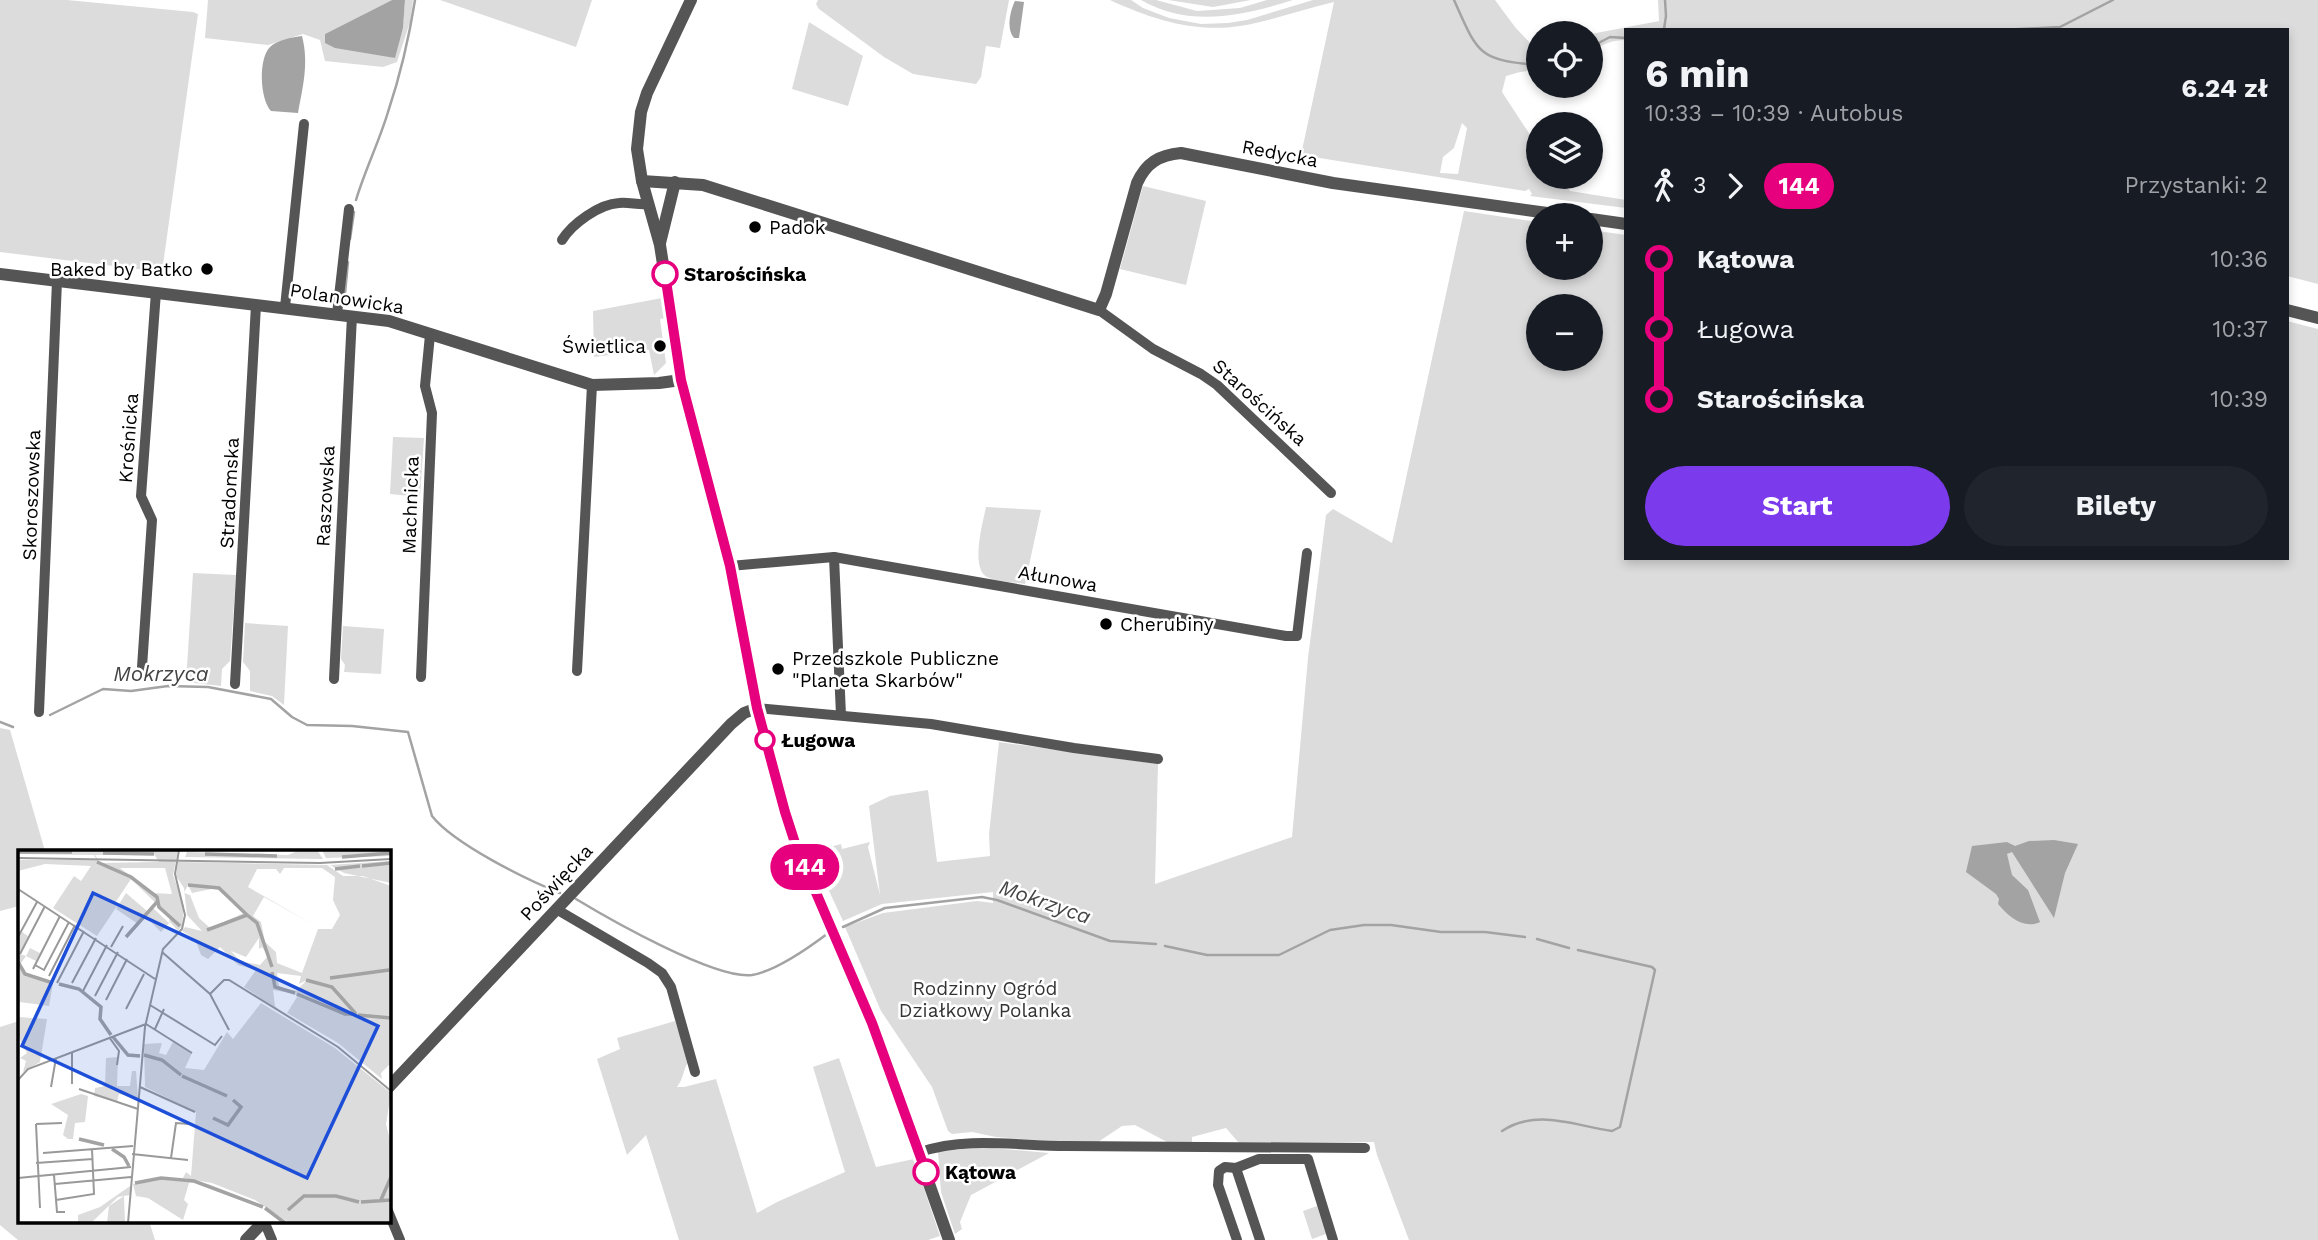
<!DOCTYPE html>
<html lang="pl">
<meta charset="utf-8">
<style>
:root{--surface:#171b24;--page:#20242c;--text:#f1f3f6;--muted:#9ea1a6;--accent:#7c3aed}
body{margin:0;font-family:"Work Sans",sans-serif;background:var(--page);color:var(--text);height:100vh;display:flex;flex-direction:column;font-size:26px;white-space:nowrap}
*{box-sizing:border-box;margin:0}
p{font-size:23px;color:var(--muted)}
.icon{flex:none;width:38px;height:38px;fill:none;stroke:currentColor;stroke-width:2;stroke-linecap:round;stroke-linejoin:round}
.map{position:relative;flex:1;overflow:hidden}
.panel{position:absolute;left:1624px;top:28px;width:665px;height:532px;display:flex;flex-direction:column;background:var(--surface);border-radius:0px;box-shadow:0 4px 10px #0003}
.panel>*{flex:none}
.badge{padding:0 14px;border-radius:23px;font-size:24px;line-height:46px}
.fabs{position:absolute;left:1526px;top:21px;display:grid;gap:14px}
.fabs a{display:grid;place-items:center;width:77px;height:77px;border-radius:50%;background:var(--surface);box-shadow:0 4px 10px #0003;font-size:35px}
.map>.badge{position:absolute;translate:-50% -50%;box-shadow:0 0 0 4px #fff}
.legs{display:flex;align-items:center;gap:10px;height:77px;padding:0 21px;font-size:23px}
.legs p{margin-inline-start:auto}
.summary{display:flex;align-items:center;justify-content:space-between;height:119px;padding:0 21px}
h1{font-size:38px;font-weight:700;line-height:52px}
.action{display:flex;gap:14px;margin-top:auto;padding:14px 21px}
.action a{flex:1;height:80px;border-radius:42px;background:var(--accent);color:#fff;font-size:28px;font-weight:700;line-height:80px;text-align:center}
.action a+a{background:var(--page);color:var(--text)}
ul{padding:0 21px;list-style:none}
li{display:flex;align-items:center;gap:24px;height:70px;font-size:26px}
li i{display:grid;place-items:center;width:10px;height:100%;margin:0 9px;background:currentColor}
li i::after{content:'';width:18px;height:18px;margin:-9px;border:5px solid;border-radius:50%;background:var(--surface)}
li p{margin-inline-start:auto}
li:first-child i{background:linear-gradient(#0000 50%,currentColor 0)}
li:last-child i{background:linear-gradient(currentColor 50%,#0000 0)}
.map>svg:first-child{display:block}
.green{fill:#dcdcdc;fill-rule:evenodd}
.water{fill:#a3a3a3}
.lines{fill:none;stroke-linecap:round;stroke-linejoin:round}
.stream{stroke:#a3a3a3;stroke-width:2.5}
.minor{stroke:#555;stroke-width:10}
.tertiary{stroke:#555;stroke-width:12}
.line-1-casing{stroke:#fff;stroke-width:16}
.line-1{stroke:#e6007e;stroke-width:10}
.poi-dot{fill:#000;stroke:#fff;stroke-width:2.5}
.stop-1-dot{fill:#fff;stroke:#e6007e;stroke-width:3.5}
.labels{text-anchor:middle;stroke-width:5;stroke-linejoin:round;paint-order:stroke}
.street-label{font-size:19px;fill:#000;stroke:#fff}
.poi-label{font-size:19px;fill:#000;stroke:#fff;text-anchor:start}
.stop-label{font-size:19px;font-weight:bold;fill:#000;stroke:#fff;text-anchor:start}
.park-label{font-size:19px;fill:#333;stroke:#fff}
.water-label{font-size:21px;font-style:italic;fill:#444;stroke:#fff}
.inset-river{fill:none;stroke:#a3a3a3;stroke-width:3.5}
.inset-road{fill:none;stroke:#999;stroke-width:2}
.view{fill:#1d4ed8;fill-opacity:0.15;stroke:#1d4ed8;stroke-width:3.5}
.inset-edge{fill:none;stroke:#000;stroke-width:3.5}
</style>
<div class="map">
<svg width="2318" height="1240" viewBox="0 0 2318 1240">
<rect width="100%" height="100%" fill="#fff"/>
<g class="green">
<polygon points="0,0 67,0 193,12 198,14 162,272 0,252"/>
<polygon points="208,0 392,0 325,34 394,58 403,28 405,0 413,0 410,22 397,62 383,67 325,61 320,40 303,34 268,45 205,38"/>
<polygon points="440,0 592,0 576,47"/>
<polygon points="818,0 1009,0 1000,48 986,46 981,77 976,84 913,74 884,57 819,9 816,4"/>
<path d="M1110,0H1131L1143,8L1169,18L1201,24L1228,23L1247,20L1313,0H1495L1515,27L1531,44H1538V70L1520,72L1506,76L1502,92L1538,147V177H1549L1550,180L1558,177L1570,191L1626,200V208L1530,196L1532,194L1529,189L1525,191L1301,155L1334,2C1303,9 1271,21 1240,26C1194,33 1151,19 1110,0ZM1462,123L1467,128L1458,174L1440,173L1443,157L1454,148Z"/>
<path d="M1141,0H1156L1197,11L1240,8L1267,0H1293C1242,16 1190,28 1141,0Z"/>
<polygon points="1168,0 1251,0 1213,7"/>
<path d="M1658,0H2318V284L2287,276V30H1626V40C1612,40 1601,44 1591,53V34L1659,21Z"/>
<polygon points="809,22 863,56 848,106 792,89"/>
<polygon points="1143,186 1206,201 1186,285 1120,269"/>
<path d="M1464,211L1538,222V268H1591V230L1626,235V558H2287V321L2318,329V1240H1409L1377,1155L1374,1142L1239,1143L1226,1128L1192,1137V1142L1169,1143L1135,1125L1122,1126L1098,1142L1051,1141L996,1137L972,1132L952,1134L948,1131L932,1087L881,1011L845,927L883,913L977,901L993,903V892L882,904L843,921L811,852L841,844L842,849L870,842L868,847L880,895L869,806L890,796L928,790L937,862L990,856L989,834L999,742L1158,764L1155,884L1292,837L1308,658L1326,515L1333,509L1392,543ZM1538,306H1591V359H1538Z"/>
<polygon points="662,298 666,318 660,319 666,363 654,375 649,350 594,357 593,311"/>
<polygon points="393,437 424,438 420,497 390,494"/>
<path d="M986,507L1041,510L1025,584C1014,582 996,582 987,577C970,568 983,522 986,507Z"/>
<polygon points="193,573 236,575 230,661 222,669 221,686 186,682"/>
<polygon points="245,623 288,626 284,705 272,696 250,691 250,671 243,662"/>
<polygon points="343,626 384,629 381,674 344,672 345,665 341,659"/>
<polygon points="0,728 10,730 45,851 19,852 19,906 0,911"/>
<polygon points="19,1021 19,1221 149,1221 155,1240 18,1240 0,1225 0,1027"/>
<path d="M675,1021L689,1061C682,1071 685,1076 677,1087H684L716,1079L757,1213L777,1202L845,1172L813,1067L839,1058L876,1167L914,1159L940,1236L928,1240H679L646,1135L627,1155L597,1059L620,1049L617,1038Z"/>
<polygon points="981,1147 1049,1153 971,1195 960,1222 962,1229 955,1234 941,1192 938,1152"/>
<polygon points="1317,1206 1326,1234 1312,1239 1303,1211"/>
</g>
<g class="water">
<polygon points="392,0 405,0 403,28 395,58 335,48 325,43 325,34"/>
<path d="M1015,1L1024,2L1019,38H1014C1006,29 1010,11 1015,1Z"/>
<path d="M302,36C309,63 303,86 298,113L271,111C260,99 258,59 270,47C277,40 293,37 302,36Z"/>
<path d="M2054,840L2078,844L2065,873L2054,918L2012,852L2007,854L2012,875L2028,890L2040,922C2024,930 2008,916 1998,904L1999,899L1996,894L1966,872L1972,846L2007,842L2015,846L2029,841Z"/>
</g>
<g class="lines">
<g class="stream">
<path d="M1454,0C1478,54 1478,60 1538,65"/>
<polyline points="1664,29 1666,16 1665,0"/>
<polyline points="2002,30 2060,27 2113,0"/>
<polyline points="1591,47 1610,37 1626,38"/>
<path d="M356,200C365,170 379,142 388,112C400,76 409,38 415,0"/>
<polyline points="350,239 354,212"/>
<polyline points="344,304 348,262"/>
<path d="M50,715L103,689L131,691L168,686L208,687L271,699L292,717L307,725L352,726L408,732L432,816C454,844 527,880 560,893"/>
<polyline points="0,722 13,727"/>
<path d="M576,899C609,919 716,980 752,975C776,971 807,949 827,934"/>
<polyline points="843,927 885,908 982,897 997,900 1110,941 1156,944"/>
<polyline points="1537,939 1569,948"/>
<polyline points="1165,946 1207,955 1279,955 1330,930 1364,925 1391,925 1441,932 1485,932 1525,937"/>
<path d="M1502,1131C1537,1108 1575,1126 1612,1131L1620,1127L1655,970L1652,967L1578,950"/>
</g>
<g class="minor">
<path d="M562,240C572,224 599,204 619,203C629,202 638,205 648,204"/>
<polyline points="285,307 304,124"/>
<polyline points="1099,310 1153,349 1201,374 1217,385 1331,493"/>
<polyline points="337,314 349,209"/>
<polyline points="834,557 841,715"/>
<polyline points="730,566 834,557 1286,636 1297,636 1307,553"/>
<polyline points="142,667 152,520 141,496 156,292"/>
<polyline points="577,671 592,385"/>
<polyline points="421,677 432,413 425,386 430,335"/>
<polyline points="334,679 352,316"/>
<polyline points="235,684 256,305"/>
<polyline points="757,708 931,724 1074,748 1158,759"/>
<polyline points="39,712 57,281"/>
<polyline points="556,909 648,963 662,973 671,987 695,1072"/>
<path d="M920,1152C968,1136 1017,1146 1067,1146C1166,1147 1265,1148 1365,1148"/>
<polyline points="1236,1168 1260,1240"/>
<polyline points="388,1211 400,1240"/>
<polyline points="264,1221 272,1240"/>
<polyline points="1237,1240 1218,1185 1219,1171 1225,1167 1236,1168 1259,1159 1308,1159 1333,1240"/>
</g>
<g class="tertiary">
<polyline points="691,0 647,93 641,112 637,149 642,181 660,245 681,380 730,566 757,708 791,835 872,1023 949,1240"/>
<path d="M642,181L703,185L1099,310L1106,294L1137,183C1146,163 1159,155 1181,153L1333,183L1562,215"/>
<polyline points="1591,219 1626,224"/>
<polyline points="660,243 675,182"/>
<polyline points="0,274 389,321 592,385 659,383 681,380"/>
<polyline points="2287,310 2318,318"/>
<polyline points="388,1088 731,724 744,713 757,708"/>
<polyline points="246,1240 264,1221"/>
</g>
</g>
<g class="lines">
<g class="line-1-casing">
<polyline id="line-1" points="665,274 681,380 730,566 757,708 785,812 796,846 872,1023 926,1172"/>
</g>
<use href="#line-1" class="line-1"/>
</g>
<g class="poi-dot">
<circle cx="755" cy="227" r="7"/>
<circle cx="207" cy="269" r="7"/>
<circle cx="660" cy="346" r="7"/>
<circle cx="1106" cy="624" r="7"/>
<circle cx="778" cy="669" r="7"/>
</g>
<g class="stop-1-dot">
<circle cx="665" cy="274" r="12"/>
<circle cx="765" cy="740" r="9"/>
<circle cx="926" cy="1172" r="12"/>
</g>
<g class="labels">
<g class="street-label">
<text transform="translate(1280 153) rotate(11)" y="7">Redycka</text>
<text transform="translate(347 298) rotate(9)" y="7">Polanowicka</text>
<text transform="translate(1260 402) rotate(42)" y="7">Starościńska</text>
<text transform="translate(128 438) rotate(-86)" y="7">Krośnicka</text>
<text transform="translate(229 493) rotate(-87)" y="7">Stradomska</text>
<text transform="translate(31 495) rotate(-88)" y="7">Skoroszowska</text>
<text transform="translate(325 496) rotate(-87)" y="7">Raszowska</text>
<text transform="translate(410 505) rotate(-88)" y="7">Machnicka</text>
<text transform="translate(1058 578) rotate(10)" y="7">Ałunowa</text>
<text transform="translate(556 882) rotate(-47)" y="7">Poświęcka</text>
</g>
<g class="poi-label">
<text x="769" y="234">Padok</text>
<text x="193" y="276" text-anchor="end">Baked by Batko</text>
<text x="646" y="353" text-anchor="end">Świetlica</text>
<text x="1120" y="631">Cherubiny</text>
<text x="792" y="665">Przedszkole Publiczne<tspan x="792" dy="22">"Planeta Skarbów"</tspan></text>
</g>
<g class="stop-label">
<text x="684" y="281">Starościńska</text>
<text x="781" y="747">Ługowa</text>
<text x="945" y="1179">Kątowa</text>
</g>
<g class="park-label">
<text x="985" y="995">Rodzinny Ogród<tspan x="985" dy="22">Działkowy Polanka</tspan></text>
</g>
<g class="water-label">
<text x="161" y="681">Mokrzyca</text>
<text transform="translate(1045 902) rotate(19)" y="7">Mokrzyca</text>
</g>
</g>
<g transform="translate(18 850)">
<rect width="373" height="373" fill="#fff"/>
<path d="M0,0H160L155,25L166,56L164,76L160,81L152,72L143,82L128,67L135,58L151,73L152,67L113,29L97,53L75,42L99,56L79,86L35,58L56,26L63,31L73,16L27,14L0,21V10H79L76,5L0,4ZM136,4L141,12L82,13L77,5ZM102,18H147L154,44L135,43ZM282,0H299L305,9L167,7L169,2L270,5ZM304,0H373V6L308,8ZM373,11V33L326,23L312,15ZM160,12L309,15L325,26H345L373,36V167L363,166L373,169V213L363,223L364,229L320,193L269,163L279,147L277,144L255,140L257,156L263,162L226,137L238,120L220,115L202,97L190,109L183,105L177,89L164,81L167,77L184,81L169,65L166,38L158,26ZM266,18H304L317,27L315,50L322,65L314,79H300L284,123L259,113L258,102L247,92L243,72L235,66L246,47L298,76L230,37L239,19H258L262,24ZM170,35L174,43L198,38L226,63L192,78L181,68L172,45L166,43ZM241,88V99L244,97L250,106L242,115L222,111L213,101L228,107ZM259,123L283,126L281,134L289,130L278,141L266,138L261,136ZM108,43L129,61L120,74L98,59ZM4,82L10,86L2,104L8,106L12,98L22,103L18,111L8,106L1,116L7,126L35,133L31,156L2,152L0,161V88ZM243,153L317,198L373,243L368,274L373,294V373H271L237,350L194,333L165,328L168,322L173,326L178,262L127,237L126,194L144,193L141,203L148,205L155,192L174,203L167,218L186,220L209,182L215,189ZM0,167L29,169L22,212L5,222L8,211L2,208L9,203L0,186ZM100,207L99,236H112L114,221H118L120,249L101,244L99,252L76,246L77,238L87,236L88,208ZM63,244L70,246L67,272L57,273L55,289H50L45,285L50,265L33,254ZM144,328L190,334L246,356L176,332L171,333L166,350L170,354L165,370L130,348L118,346L115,334ZM112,336V345L100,347L73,373L60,372V365L82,357ZM106,346L107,373H89L91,356Z" fill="#dcdcdc" fill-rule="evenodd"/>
<path class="inset-river" d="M0,2H54M85,3L136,4M187,4L259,6M324,7L373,3M79,12L113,27L139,47L141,57L162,76M344,16L373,13M317,19L342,16M170,35L201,38L229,65M189,80L229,65L239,73L254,117M108,87L139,52M0,112L7,124L35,133M254,122L257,137L277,143M312,128L371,120M288,130L314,137L338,164M41,134L61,139L83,157L82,169L93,185M279,144L327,164H338M340,165L373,168M95,187L110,205L122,206M126,205L144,210L163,225M164,226L209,246M195,268L210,275L223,257L215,250M61,289L86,295M94,299L106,307L111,316M117,333L143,328L176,331L245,357M343,352L373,350M362,352L373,327M247,358L267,373M270,360L286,346H318L341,352"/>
<path class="inset-road" d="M0,8L302,13L373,9M0,39L137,129M0,87L19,52M93,97L105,76M144,102L192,144L211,180M2,104L27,56M17,115L26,120L51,72M15,119L42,66M31,126L57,75M39,133L66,81M54,133L78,88M65,141L89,95M192,144L206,130H211L320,197L373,241M77,146L100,102M88,150L109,109M132,155L197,195L204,186M108,159L126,124M128,174L174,203M137,179L146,159M91,187L101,201L99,215M0,230L10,219L128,174M54,234V202M33,237L38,208M122,237L177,262M61,239L120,259M18,274L22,358M18,274L44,273M25,303L115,296M114,304L170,310M153,308L158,273L172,274M18,313L75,309M36,325L39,362H47M0,328L113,317M37,334L113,327M38,350L76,344L74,299M110,373L127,177L145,99L164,79L167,65L157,24L161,0"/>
<path class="view" d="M75,43L360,176L289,328L4,196Z"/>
<rect width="373" height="373" class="inset-edge"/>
</g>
</svg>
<div class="fabs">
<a><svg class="icon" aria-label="locate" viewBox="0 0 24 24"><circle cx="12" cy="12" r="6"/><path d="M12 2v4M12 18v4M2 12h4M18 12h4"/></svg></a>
<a><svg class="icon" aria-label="layers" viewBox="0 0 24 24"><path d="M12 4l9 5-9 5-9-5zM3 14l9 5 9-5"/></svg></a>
<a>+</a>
<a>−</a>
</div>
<b class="badge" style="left:805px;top:867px;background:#e6007e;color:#fff">144</b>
<section class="panel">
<div class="summary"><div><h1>6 min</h1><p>10:33 – 10:39 · Autobus</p></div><b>6.24 zł</b></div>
<div class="legs"><svg class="icon" aria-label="walk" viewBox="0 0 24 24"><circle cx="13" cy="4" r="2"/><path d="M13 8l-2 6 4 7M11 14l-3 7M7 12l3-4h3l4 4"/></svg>3<svg class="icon" aria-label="forward" viewBox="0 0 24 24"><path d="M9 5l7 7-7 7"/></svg><b class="badge" style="background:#e6007e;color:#fff">144</b><p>Przystanki: 2</p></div>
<ul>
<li><i style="color:#e6007e"></i><b>Kątowa</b><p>10:36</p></li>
<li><i style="color:#e6007e"></i><span>Ługowa</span><p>10:37</p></li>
<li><i style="color:#e6007e"></i><b>Starościńska</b><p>10:39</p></li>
</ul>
<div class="action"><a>Start</a><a>Bilety</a></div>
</section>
</div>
